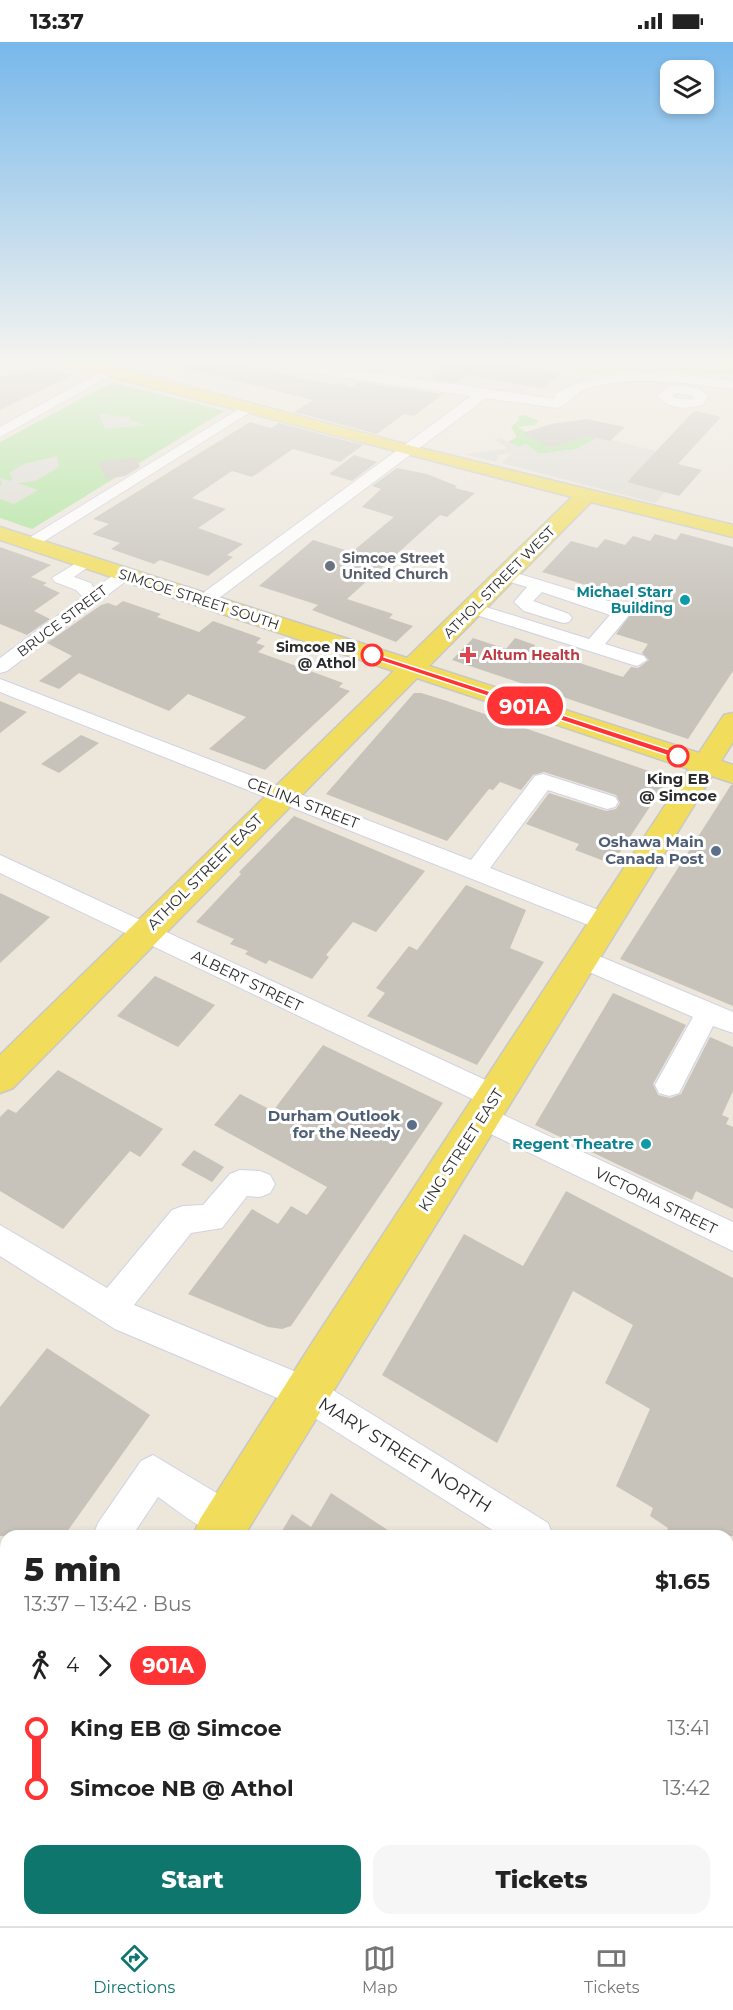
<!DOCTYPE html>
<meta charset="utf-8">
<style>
:root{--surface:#fff;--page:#f6f6f6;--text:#222;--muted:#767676;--line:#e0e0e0;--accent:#0f766e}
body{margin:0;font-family:Montserrat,sans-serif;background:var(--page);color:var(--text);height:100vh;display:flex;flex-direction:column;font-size:22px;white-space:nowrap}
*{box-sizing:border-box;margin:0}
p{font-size:20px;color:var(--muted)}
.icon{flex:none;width:33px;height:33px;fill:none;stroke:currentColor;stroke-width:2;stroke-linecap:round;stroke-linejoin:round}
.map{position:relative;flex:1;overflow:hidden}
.side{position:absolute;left:0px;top:1488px;width:734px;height:396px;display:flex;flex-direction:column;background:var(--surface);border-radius:18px 18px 0 0;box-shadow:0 3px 9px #0003}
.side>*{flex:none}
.badge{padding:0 12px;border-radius:20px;font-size:21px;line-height:39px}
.buttons{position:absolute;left:660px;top:18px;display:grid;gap:12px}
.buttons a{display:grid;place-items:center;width:54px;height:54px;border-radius:12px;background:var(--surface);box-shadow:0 3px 9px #0003;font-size:30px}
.map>.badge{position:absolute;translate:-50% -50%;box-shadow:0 0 0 3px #fff}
.legs{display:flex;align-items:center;gap:9px;height:66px;padding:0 24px;font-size:20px}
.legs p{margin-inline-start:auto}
.headline{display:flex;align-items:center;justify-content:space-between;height:102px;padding:0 24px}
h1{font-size:33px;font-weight:800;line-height:45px}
.primary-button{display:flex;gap:12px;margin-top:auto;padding:12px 24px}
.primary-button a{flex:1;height:69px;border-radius:18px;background:var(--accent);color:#fff;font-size:24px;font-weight:800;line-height:69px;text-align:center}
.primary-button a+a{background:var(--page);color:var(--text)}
ul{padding:0 24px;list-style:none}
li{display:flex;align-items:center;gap:21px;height:60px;font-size:22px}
li i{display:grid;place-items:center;width:9px;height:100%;margin:0 8px;background:currentColor}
li i::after{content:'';width:15px;height:15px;margin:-8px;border:4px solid;border-radius:50%;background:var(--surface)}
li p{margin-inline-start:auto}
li:first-child i{background:linear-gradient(#0000 50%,currentColor 0)}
li:last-child i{background:linear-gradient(currentColor 50%,#0000 0)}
.status{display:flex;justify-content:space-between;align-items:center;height:42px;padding:0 30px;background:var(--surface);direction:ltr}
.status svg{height:16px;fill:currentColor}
.dock{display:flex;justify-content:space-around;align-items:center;height:84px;border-top:2px solid var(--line);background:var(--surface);font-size:16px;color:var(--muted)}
.dock a{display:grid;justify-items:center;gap:3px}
.dock .on{color:var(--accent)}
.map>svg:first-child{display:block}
.green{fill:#a9e397}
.plaza{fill:#dcd9d2}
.building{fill:#c7c3bb}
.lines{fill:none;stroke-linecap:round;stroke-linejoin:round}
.minor-casing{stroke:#d0d2e3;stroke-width:2}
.major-casing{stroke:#c8c8c8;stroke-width:3}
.minor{fill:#fff;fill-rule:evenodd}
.major{fill:#f1dd5b;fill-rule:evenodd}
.line-1{fill:#f33;stroke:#fff;stroke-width:1.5}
.worship-dot{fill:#6b7280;stroke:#fff;stroke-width:2}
.culture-dot{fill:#0f9aa8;stroke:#fff;stroke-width:2}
.stop-1-dot{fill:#fff;stroke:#f33;stroke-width:3}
.health-dot{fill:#e0444e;stroke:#fff;stroke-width:2}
.service-dot{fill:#5c6f8a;stroke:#fff;stroke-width:2}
.labels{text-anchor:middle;stroke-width:6;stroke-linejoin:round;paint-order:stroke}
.far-worship-label{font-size:14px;font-weight:bold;fill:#5b616d;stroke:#fff;text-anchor:start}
.far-street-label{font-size:14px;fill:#2a2a2a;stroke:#fff}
.far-culture-label{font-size:14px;font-weight:bold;fill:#0d838f;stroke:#fff;text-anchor:end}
.far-stop-label{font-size:14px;font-weight:bold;fill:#2a2a2a;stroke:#fff;text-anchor:end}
.far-health-label{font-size:14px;font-weight:bold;fill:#be3a42;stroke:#fff;text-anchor:start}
.stop-label{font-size:15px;font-weight:bold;fill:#2a2a2a;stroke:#fff}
.street-label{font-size:15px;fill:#2a2a2a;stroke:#fff}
.service-label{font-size:15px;font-weight:bold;fill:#4e5e75;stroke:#fff;text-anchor:end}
.culture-label{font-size:15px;font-weight:bold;fill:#0d838f;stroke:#fff;text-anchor:end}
.near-street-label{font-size:18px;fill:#2a2a2a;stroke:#fff}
</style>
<div class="status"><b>13:37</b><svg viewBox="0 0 49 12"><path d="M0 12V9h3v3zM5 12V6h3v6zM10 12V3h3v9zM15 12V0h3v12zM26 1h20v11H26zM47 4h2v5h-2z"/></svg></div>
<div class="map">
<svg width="733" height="1884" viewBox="0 0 733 1884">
<rect width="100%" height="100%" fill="#ece6db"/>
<g class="green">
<polygon points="521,318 733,318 733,333 644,327 592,332"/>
<polygon points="113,340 224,369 32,487 0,476 0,400"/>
<polygon points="525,373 539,379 535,383 518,385 551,406 586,393 599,395 576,407 539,412 526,402 519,405 508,400 517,395 511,385 519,378 518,374"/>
</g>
<g class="plaza">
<polygon points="105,371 120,375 129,374 130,378 145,383 105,387 99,372"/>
<polygon points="599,395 669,412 651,416 627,439 665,450 655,461 502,421 512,411 498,413 496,420 464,412 506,407 506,405 495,398 500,396 519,405 526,402 539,412 576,407"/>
<polygon points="57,414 59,425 35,439 18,441 38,448 14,462 0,457 0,444 2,443 0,436 10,439 13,436 9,431 24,422"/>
</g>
<g class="building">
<polygon points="179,318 223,318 334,343 338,341 352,345 359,340 443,352 414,374 404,372 377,392 294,370 313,358 179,325"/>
<polygon points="441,318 498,318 561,332 543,347 465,332 467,333 458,341 432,337 445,328 440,327"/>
<polygon points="41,324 73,333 0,368 0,336 9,332 17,335"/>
<polygon points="697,369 721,375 678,422 702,428 679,454 627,440 693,370"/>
<polygon points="587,377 625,385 610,399 589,394 551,406 523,391 551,382"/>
<polygon points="250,380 271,386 279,381 363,403 340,420 293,407 252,435 232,429 192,456 226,467 198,486 243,502 227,513 233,515 208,534 160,518 154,522 111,507 120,501 92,492 109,482 93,477"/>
<polygon points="354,413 377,420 352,439 329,432"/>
<polygon points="136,415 140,425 125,434 106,437 98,420"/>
<polygon points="397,426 427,432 457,444 455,446 475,451 447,475 440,473 347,557 393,572 389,576 413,584 396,600 312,568 318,563 259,544 313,498 352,510 394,475 362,465 381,447 372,444"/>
<polygon points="681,491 733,505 733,629 688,697 452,618 473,596 506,607 515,596 535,603 533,606 623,635 631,625 638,626 649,618 642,611 648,602 616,592 640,559 542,530 571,499 597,506 605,497 625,503 633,494 650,499 655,492 676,498"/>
<polygon points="0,505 51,523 31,535 47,541 43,543 60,551 34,569 50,577 27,593 0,582"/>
<polygon points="123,559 161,572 157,575 199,590 213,579 261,596 256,601 265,604 258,610 343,641 339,645 350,649 265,728 209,707 246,675 188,652 169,669 79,631 59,647 39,639 72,614 47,601 101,563 108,561 116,564"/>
<polygon points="414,651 421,651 447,659 669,736 612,822 575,808 579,802 526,782 549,751 606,769 616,767 620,761 616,753 544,730 533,733 521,748 500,740 493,748 489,747 447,799 326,752"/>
<polygon points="0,659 27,670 0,691"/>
<polygon points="81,693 99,701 59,731 41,722"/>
<polygon points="731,743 733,743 733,964 620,917"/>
<polygon points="294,774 425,829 376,890 353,880 326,913 329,915 312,937 269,918 266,922 245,912 248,909 230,902 234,897 196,880 241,832 239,830"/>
<polygon points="466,843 526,868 510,906 544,920 477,1023 367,974 385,951 376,946 409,904 417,908"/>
<polygon points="0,851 50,875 0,921"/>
<polygon points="155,934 215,963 178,1005 117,974"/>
<polygon points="613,951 686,983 653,1042 658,1053 670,1056 681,1052 710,995 733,1005 733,1049 722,1073 729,1076 726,1082 733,1085 733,1167 696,1149 692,1158 535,1083"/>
<polygon points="323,1003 443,1061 291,1284 282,1287 268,1285 188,1252 252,1167 278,1182 291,1164 307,1173 327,1145 214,1083 240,1052 273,1069"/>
<polygon points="58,1028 163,1087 140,1115 130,1109 63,1187 0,1149 0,1075 8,1067 16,1071"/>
<polygon points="194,1108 224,1125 212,1140 181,1123"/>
<polygon points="566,1149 733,1236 733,1494 664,1494 668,1486 650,1474 653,1466 616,1444 650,1367 605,1341 633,1283 573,1249 497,1401 382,1333 464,1192 523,1224"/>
<polygon points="47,1306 150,1373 64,1494 0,1494 0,1365"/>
<polygon points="331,1451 397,1494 279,1494 292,1472 311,1485"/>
</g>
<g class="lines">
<g class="minor-casing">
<g id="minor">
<polygon points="122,318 138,318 0,395 0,385"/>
<path d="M249,318H285L554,357L556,351C609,322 675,331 733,339V347C686,341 634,333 588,346C575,350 569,363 557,366L486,356L211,562L205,563L196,558L199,554L471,354L255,322Z"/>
<path d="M673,343L700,347L708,354L703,363C686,367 668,368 657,353ZM676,351L694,354L693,357H679L672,354Z"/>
<polygon points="247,362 254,366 252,369 35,505 29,506 21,501"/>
<polygon points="86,515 95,520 74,535 91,541 94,547 119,529 131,529 134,533 7,629 0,631 0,616 83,555 76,548 55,540 52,536"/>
<polygon points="506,528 615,561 630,572 605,602 644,614 647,618 637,624 630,622 467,570 464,566 473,561 589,597 610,573 542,550 533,559 569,572 572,576 569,580 563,581 524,569 514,560 527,545 500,537 497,533 500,529"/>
<polygon points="0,637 471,818 535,734 543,732 615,755 618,760 615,765 607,767 548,748 490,826 614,874 617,880 614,886 605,889 596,886 0,650"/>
<polygon points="0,813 505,1047 509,1055 505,1063 495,1067 485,1063 0,831"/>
<polygon points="582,907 733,970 733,991 713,984 679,1051 669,1054 659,1051 655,1043 693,975 573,923 570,916 573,909"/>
<polygon points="482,1063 733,1180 733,1209 472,1083 468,1075 472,1067"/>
<polygon points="240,1128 260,1129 270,1133 275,1142 270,1151 260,1155 247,1154 222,1186 191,1191 134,1263 318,1339 548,1481 553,1494 502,1494 294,1363 115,1287 0,1214 0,1183 107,1246 172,1168 183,1164 203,1163 230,1132"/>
<path d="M153,1413L240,1465L245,1478L240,1491C213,1502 180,1469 158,1455L132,1494H93L98,1481L141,1419Z"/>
<polygon points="728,1594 733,1596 733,1636 728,1634"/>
</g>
</g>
<g class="major-casing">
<g id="major">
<polygon points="59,318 88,318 412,404 733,483 733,495 591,460 429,624 699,711 724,673 733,671 733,700 721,719 733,723 733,741 712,734 244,1494 193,1494 200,1477 314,1298 689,727 417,636 13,1046 0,1051 0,1013 394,629 0,498 0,485 407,616 572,455 61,322"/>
<polygon points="733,1667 733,1735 728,1737 728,1669"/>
<polygon points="6,1808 6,1872 0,1874 0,1810"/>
<polygon points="645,1878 703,1878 701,1884 643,1884"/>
</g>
</g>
<use href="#minor" class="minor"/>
<use href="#major" class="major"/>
</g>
<linearGradient id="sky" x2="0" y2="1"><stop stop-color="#77b8eb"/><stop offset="0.55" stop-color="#f6f4ef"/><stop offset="1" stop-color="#f6f4ef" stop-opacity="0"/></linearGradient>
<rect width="733" height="582" fill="url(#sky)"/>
<polygon class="line-1" points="372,611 682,712 683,714 675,716 369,615"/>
<circle class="worship-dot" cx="330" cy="524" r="6"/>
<g class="culture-dot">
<circle cx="685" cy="558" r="6"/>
<circle cx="646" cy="1102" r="6"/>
</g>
<g class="stop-1-dot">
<circle cx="372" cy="613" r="10"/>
<circle cx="678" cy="714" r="10"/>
</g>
<path class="health-dot" d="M465 604h6v6h6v6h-6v6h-6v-6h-6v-6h6z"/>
<g class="service-dot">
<circle cx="716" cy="809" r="6"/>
<circle cx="412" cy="1083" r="6"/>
</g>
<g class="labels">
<g class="far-worship-label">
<text x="342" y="521">Simcoe Street<tspan x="342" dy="16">United Church</tspan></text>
</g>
<g class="far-street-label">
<text transform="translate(499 540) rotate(-45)" y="5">ATHOL STREET WEST</text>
<text transform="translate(199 557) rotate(18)" y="5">SIMCOE STREET SOUTH</text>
<text transform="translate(62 579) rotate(-37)" y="5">BRUCE STREET</text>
</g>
<g class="far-culture-label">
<text x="673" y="555">Michael Starr<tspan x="673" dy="16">Building</tspan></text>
</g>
<g class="far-stop-label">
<text x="356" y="610">Simcoe NB<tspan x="356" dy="16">@ Athol</tspan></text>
</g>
<g class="far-health-label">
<text x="482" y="618">Altum Health</text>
</g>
<g class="stop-label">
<text x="678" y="742">King EB<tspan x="678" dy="17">@ Simcoe</tspan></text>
</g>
<g class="street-label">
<text transform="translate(303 761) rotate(21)" y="5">CELINA STREET</text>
<text transform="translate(205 830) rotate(-45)" y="5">ATHOL STREET EAST</text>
<text transform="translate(247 939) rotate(26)" y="5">ALBERT STREET</text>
<text transform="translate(461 1108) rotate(-57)" y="5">KING STREET EAST</text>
<text transform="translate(656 1159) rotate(26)" y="5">VICTORIA STREET</text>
</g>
<g class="service-label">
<text x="704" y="805">Oshawa Main<tspan x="704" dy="17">Canada Post</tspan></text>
<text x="400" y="1079">Durham Outlook<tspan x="400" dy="17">for the Needy</tspan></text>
</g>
<g class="culture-label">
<text x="634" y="1107">Regent Theatre</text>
</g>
<g class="near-street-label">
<text transform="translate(405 1413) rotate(32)" y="6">MARY STREET NORTH</text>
</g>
</g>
</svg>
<div class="buttons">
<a><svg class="icon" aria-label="layers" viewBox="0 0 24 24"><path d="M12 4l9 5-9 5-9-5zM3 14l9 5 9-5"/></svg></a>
</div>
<b class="badge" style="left:525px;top:664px;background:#f33;color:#fff">901A</b>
<section class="side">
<div class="headline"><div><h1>5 min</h1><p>13:37 – 13:42 · Bus</p></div><b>$1.65</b></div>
<div class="legs"><svg class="icon" aria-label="walk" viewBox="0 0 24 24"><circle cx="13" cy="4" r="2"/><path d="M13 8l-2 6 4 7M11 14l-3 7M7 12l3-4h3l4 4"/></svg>4<svg class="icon" aria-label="forward" viewBox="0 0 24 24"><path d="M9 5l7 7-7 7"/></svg><b class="badge" style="background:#f33;color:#fff">901A</b></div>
<ul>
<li><i style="color:#f33"></i><b>King EB @ Simcoe</b><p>13:41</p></li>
<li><i style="color:#f33"></i><b>Simcoe NB @ Athol</b><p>13:42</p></li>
</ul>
<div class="primary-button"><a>Start</a><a>Tickets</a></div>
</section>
</div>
<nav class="dock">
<a class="on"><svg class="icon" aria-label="directions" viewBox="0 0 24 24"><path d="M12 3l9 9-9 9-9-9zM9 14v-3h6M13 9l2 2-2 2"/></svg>Directions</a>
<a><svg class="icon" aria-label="map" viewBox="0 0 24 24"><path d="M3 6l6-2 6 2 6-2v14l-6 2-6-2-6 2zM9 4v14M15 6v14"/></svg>Map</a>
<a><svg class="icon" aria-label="tickets" viewBox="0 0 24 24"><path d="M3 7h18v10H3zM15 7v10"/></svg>Tickets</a>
</nav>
